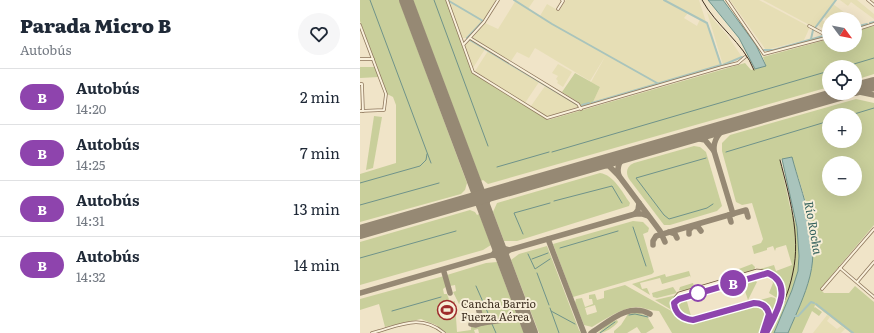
<!DOCTYPE html>
<html lang="es">
<meta charset="utf-8">
<style>
:root{--surface:#fff;--page:#f6f6f7;--text:#1f2937;--muted:#747a83;--line:#e0e1e3}
body{margin:0;font-family:Literata,serif;background:var(--page);color:var(--text);height:100vh;display:flex;flex-direction:column;font-size:15px;white-space:nowrap}
*{box-sizing:border-box;margin:0}
p{font-size:13px;color:var(--muted)}
.icon{flex:none;width:22px;height:22px;fill:none;stroke:currentColor;stroke-width:2;stroke-linecap:round;stroke-linejoin:round}
.map{position:relative;flex:1;overflow:hidden}
.drawer{display:flex;flex-direction:column;background:var(--surface);width:360px}
.drawer>*{flex:none}
.badge{padding:0 8px;border-radius:13px;font-size:14px;line-height:26px}
.needle{width:26px;rotate:122deg}
.buttons{position:absolute;left:462px;top:12px;display:grid;gap:8px}
.buttons a{display:grid;place-items:center;width:40px;height:40px;border-radius:50%;background:var(--surface);box-shadow:0 4px 16px #0002;font-size:20px}
.map>.badge{position:absolute;translate:-50% -50%;box-shadow:0 0 0 2px #fff}
.round{display:grid;place-items:center;flex:none;width:42px;height:42px;border-radius:21px;background:var(--page)}
.overview{display:flex;align-items:center;justify-content:space-between;height:68px;padding:0 20px}
h1{font-size:19px;font-weight:800;line-height:30px}
ul{padding:0;list-style:none}
li{display:flex;align-items:center;gap:12px;height:56px;padding:0 20px;border-top:1px solid var(--line)}
li div{flex:1}
li b{display:block;font-size:15px}
li em{font-style:normal}
li .badge{min-width:44px;font-weight:700;text-align:center}
main{display:flex;flex:1;min-height:0}
.map>svg:first-child{display:block}
.farmland{fill:#e6deb5;fill-rule:evenodd}
.green{fill:#c9cf9b;fill-rule:evenodd}
.water{fill:#a9c4bc;stroke:#6f938a}
.lines{fill:none;stroke-linecap:round;stroke-linejoin:round}
.stream{stroke:#6f938a;stroke-width:1}
.canal{stroke:#a9c4bc;stroke-width:2}
.taxiway{stroke:#968974;stroke-width:5.5}
.runway{stroke:#968974;stroke-width:14}
.street-casing{stroke:#8d765c;stroke-width:3.5}
.secondary-casing{stroke:#6f573f;stroke-width:4.5}
.street{stroke:#faf1dc;stroke-width:2}
.secondary{stroke:#faf1dc;stroke-width:3}
.tram{stroke:#3d2e20;stroke-width:1}
.line-casing{stroke:#fff;stroke-width:9}
.line{stroke:#8e44ad;stroke-width:6}
.stop-dot{fill:#fff;stroke:#8e44ad;stroke-width:2}
.labels{text-anchor:middle;stroke-width:4;stroke-linejoin:round;paint-order:stroke}
.poi-label{font-size:11px;fill:#3d2e20;stroke:#f7eed8;text-anchor:start}
.water-label{font-size:12px;font-style:italic;fill:#2f5d5a;stroke:#f7eed8}
</style>
<main>
<section class="drawer">
<div class="overview"><div><h1>Parada Micro B</h1><p>Autobús</p></div><a class="round"><svg class="icon" aria-label="heart" viewBox="0 0 24 24"><path d="M12 20l-8-8c-3-5 5-10 8-4 3-6 11-1 8 4z"/></svg></a></div>
<ul>
<li><span class="badge" style="background:#8e44ad;color:#fff">B</span><div><b>Autobús</b><p>14:20</p></div><em>2 min</em></li>
<li><span class="badge" style="background:#8e44ad;color:#fff">B</span><div><b>Autobús</b><p>14:25</p></div><em>7 min</em></li>
<li><span class="badge" style="background:#8e44ad;color:#fff">B</span><div><b>Autobús</b><p>14:31</p></div><em>13 min</em></li>
<li><span class="badge" style="background:#8e44ad;color:#fff">B</span><div><b>Autobús</b><p>14:32</p></div><em>14 min</em></li>
</ul>
</section>
<div class="map">
<svg width="514" height="333" viewBox="0 0 514 333">
<rect width="100%" height="100%" fill="#f0e4c8"/>
<g class="farmland">
<polygon points="88,0 136,0 123,21 107,38 102,38"/>
<path d="M156,0H174L168,9L180,16L187,4L199,11L206,0H339L346,22L352,33L361,65L232,103L240,87L231,82L246,55L230,81L175,48L169,58L157,52L151,61L113,40V37L125,23L138,29ZM328,13L340,19L337,26L324,18Z"/>
<polygon points="370,0 399,0 450,27 444,40 406,50"/>
<polygon points="403,0 476,0 473,4 493,19 469,20 464,17 462,20 469,25 468,33 458,25 455,28"/>
<polygon points="480,0 497,0 514,14 514,19 491,2 488,6"/>
<polygon points="347,12 367,35 382,57 363,65"/>
<polygon points="110,40 125,49 113,68 106,48 105,45"/>
<polygon points="128,51 179,82 165,103 115,71"/>
<polygon points="198,64 212,72 203,87 197,83 198,81 196,79 198,76 192,73"/>
<polygon points="185,86 218,105 218,107 187,117 177,110 171,106"/>
<polygon points="467,315 470,317 467,321 477,329 481,326 485,329 481,333 453,333"/>
</g>
<g class="green">
<polygon points="0,0 39,0 107,183 105,190 101,194 0,222 0,174 36,163 36,105 33,97 27,94 0,21"/>
<polygon points="53,0 86,0 114,74 188,120 385,63 391,70 406,66 403,57 469,39 469,45 495,45 495,31 514,26 514,74 495,80 495,67 469,67 469,87 128,184 123,180 121,181"/>
<polygon points="0,67 15,67 19,77 0,78"/>
<polygon points="215,73 240,87 232,104 221,107 218,102 202,92"/>
<path d="M496,99L514,103V225L460,289L464,293H489L495,286L514,302V333H491L455,305L454,308L455,307L462,312L459,316L452,311L442,333H428C436,314 445,296 450,276C459,239 444,191 431,157L420,160L430,207L437,227L439,256L438,271L432,290L414,333H407C419,309 440,279 400,269L414,265L416,271L432,265L426,245L416,248L415,251L413,246L407,248V250L394,254L392,246L401,243L403,239L392,203L382,205L376,202L362,151V143L370,135ZM469,115H495V141H469ZM469,163H495V189H469Z"/>
<polygon points="14,116 22,117 13,168 6,170"/>
<path d="M334,146L340,147L346,152L362,206L357,211L310,225H304L269,179C265,172 267,166 274,163Z"/>
<path d="M240,173C254,175 262,192 270,203L269,206L157,241H144L133,212L137,203Z"/>
<polygon points="110,210 115,212 117,215 119,214 131,245 123,250 0,285 0,242"/>
<polygon points="273,221 283,222 289,228 288,232 283,234 294,272 292,274 213,297 193,244"/>
<polygon points="187,246 219,330 221,333 179,333 151,260 159,254"/>
<path d="M137,262L158,318L125,322L123,320C119,299 115,303 99,304L93,292L96,291L95,285L90,286L87,275L126,263Z"/>
<polygon points="392,264 395,267 394,271 372,275 371,272"/>
<polygon points="329,271 331,278 330,276 302,284 300,278 280,283 282,289 287,288 290,295 272,284 305,274 306,277"/>
<polygon points="398,273 401,274 317,298 321,295"/>
<polygon points="84,276 87,286 83,289 84,294 87,294 90,302 95,301 95,303 97,332 111,330 111,325 117,326 158,319 164,333 119,333 118,329 114,330 115,333 86,333 76,325 61,319 25,327 19,304 0,310 0,299"/>
<path d="M410,277C421,281 422,292 419,302L417,298L409,293L413,283Z"/>
<path d="M393,279L397,282L386,304C367,310 328,329 316,307L318,301L326,298L331,316L335,318L384,304L388,300L382,282Z"/>
<polygon points="333,283 334,286 325,291 319,290 320,287"/>
<path d="M265,285L329,321H337L395,304C414,306 406,322 400,333H312L299,311C292,311 285,308 278,307C262,307 246,319 232,327L224,325L215,303L216,299L222,298L225,307L233,304L232,299H229V295L235,294L237,300L244,298V291ZM235,305L237,312L227,315L225,308Z"/>
<polygon points="313,287 317,293 297,298 293,297 292,293"/>
<polygon points="317,295 313,302 315,312 295,300"/>
<path d="M411,297L415,298L418,305L404,333C413,314 415,301 389,303Z"/>
<polygon points="277,312 287,316 294,328 286,333 281,333 277,327 267,333 254,333 254,331 261,325 268,314"/>
<path d="M257,320L258,322C253,328 245,333 238,333L249,323Z"/>
</g>
<g class="water">
<polygon points="348,0 363,0 396,45 406,66 395,69 379,38"/>
<path d="M432,157C442,195 460,236 450,276C445,296 436,314 428,333H414L432,290L438,271L439,256L437,227L422,159Z"/>
</g>
<g class="lines">
<g class="stream">
<polyline points="10,0 71,163"/>
<polyline points="74,0 128,146"/>
<polyline points="484,67 514,58"/>
<polyline points="491,115 514,108"/>
<polyline points="192,152 469,71"/>
<polyline points="366,152 469,121"/>
<polyline points="346,158 276,178 304,215 309,219 347,208 353,204"/>
<polyline points="137,167 189,152"/>
<polyline points="0,183 60,166 66,160 67,154"/>
<polyline points="194,201 252,186 262,203"/>
<polyline points="0,205 79,183"/>
<polyline points="273,227 286,266"/>
<polyline points="163,234 154,213 190,203"/>
<polyline points="200,248 258,231"/>
<polyline points="168,254 175,269 190,259"/>
<polyline points="0,258 96,231"/>
<polyline points="172,259 188,253"/>
<polyline points="177,273 189,305"/>
<polyline points="116,286 131,320"/>
<polyline points="190,308 199,333"/>
<polyline points="32,311 81,297"/>
<polyline points="191,311 215,324"/>
<polyline points="269,315 275,314 288,317"/>
<polyline points="132,324 136,333"/>
<polyline points="240,333 255,322"/>
</g>
<g class="canal">
<polyline points="154,0 192,24 297,83"/>
<polyline points="89,1 123,21 107,38"/>
<polyline points="510,23 514,22"/>
<polyline points="495,27 507,24"/>
<polyline points="455,28 476,0"/>
<polyline points="467,35 469,35"/>
<polyline points="451,39 453,30"/>
<polyline points="110,40 218,105"/>
<polyline points="404,50 414,50 463,36"/>
<polyline points="363,65 382,57"/>
<polyline points="232,103 361,65 347,23 304,0"/>
<polyline points="222,105 229,103"/>
<polyline points="456,304 493,333"/>
<polyline points="432,316 438,316 451,302 454,303"/>
</g>
<g class="taxiway">
<polyline points="495,91 514,95"/>
<path d="M330,137L345,140L354,151C353,139 360,131 370,125"/>
<polyline points="354,151 373,214"/>
<path d="M236,164L249,166L259,176C256,166 260,159 269,154"/>
<polyline points="259,176 300,231 305,242"/>
<polyline points="108,201 117,203 124,209"/>
<polyline points="279,203 278,210 275,214 282,214 288,216"/>
<polyline points="369,215 371,222"/>
<path d="M127,218C125,207 125,200 135,193"/>
<polyline points="309,232 315,234 317,238"/>
<polyline points="329,234 329,230 333,226 338,227 341,231"/>
<polyline points="188,239 224,333"/>
<polygon points="136,242 142,248 149,250 144,255 144,261 139,256 133,255 136,250"/>
<polyline points="293,245 293,241 296,236 386,210 388,217"/>
<polyline points="84,272 90,293"/>
<polyline points="0,293 275,214"/>
<polyline points="105,306 118,307 122,323 165,317"/>
<polyline points="111,324 116,325 122,323"/>
<path d="M231,333C249,322 268,302 290,314"/>
</g>
<g class="runway">
<polyline points="46,0 171,333"/>
<polyline points="495,89 514,84"/>
<polyline points="0,232 483,93"/>
</g>
<g class="street-casing">
<g id="street">
<polyline points="87,0 113,72 187,118 362,67 378,63 385,57"/>
<polyline points="367,0 404,54 469,37"/>
<polyline points="508,0 514,5"/>
<polyline points="198,9 203,1 202,0"/>
<polyline points="0,25 26,94 24,110 0,111"/>
<polyline points="449,26 464,34 467,38"/>
<polyline points="495,30 514,24"/>
<polyline points="110,38 218,104 221,109"/>
<polyline points="104,44 124,22 138,0"/>
<polyline points="0,59 13,59"/>
<polyline points="0,84 2,84 3,111"/>
<polyline points="480,268 514,297"/>
<polyline points="497,282 514,262"/>
<polyline points="462,289 514,229"/>
<path d="M12,333C39,326 60,313 84,333"/>
</g>
</g>
<g class="secondary-casing">
<path id="secondary" d="M403,333L409,314C407,306 402,303 395,303L333,320C319,319 307,306 319,294L397,271C404,271 410,274 415,278C433,291 413,318 406,333"/>
</g>
<use href="#street" class="street"/>
<use href="#secondary" class="secondary"/>
<g class="tram">
<path d="M342,0C356,26 383,42 394,70"/>
<path d="M410,333C419,313 429,294 433,272C441,236 429,195 420,160"/>
</g>
</g>
<g class="lines">
<g class="line-casing">
<path id="line" d="M403,333L409,314C407,306 402,303 394,303L333,320C323,319 315,314 314,303L319,299L408,273C435,285 415,315 406,333"/>
</g>
<use href="#line" class="line"/>
</g>
<defs>
<g id="stadium-ring" transform="scale(1)"><circle r="9.5" fill="#f7eed8" stroke="#9e2a2b" stroke-width="1.5"/><path d="M0-5a6.5 5 0 1 0 0 10a6.5 5 0 1 0 0-10ZM-3.5-1.8h7v3.6h-7Z" fill="#9e2a2b"/></g>
</defs>
<g fill-rule="evenodd">
<use href="#stadium-ring" x="87" y="310"/>
</g>
<circle class="stop-dot" cx="338" cy="293" r="8"/>
<g class="labels">
<g class="poi-label">
<text x="101" y="308">Cancha Barrio<tspan x="101" dy="13">Fuerza Aérea</tspan></text>
</g>
<g class="water-label">
<text transform="translate(453 228) rotate(80)" y="4">Río Rocha</text>
</g>
</g>
</svg>
<div class="buttons">
<a><svg class="needle" viewBox="-14 -14 28 28"><path d="M0-13l5 13h-10z" fill="#e53935"/><path d="M0 13l5-13h-10z" fill="#747a83"/></svg></a>
<a><svg class="icon" aria-label="locate" viewBox="0 0 24 24"><circle cx="12" cy="12" r="6"/><path d="M12 2v4M12 18v4M2 12h4M18 12h4"/></svg></a>
<a>+</a>
<a>−</a>
</div>
<b class="badge" style="left:373px;top:283px;background:#8e44ad;color:#fff">B</b>
</div>
</main>
